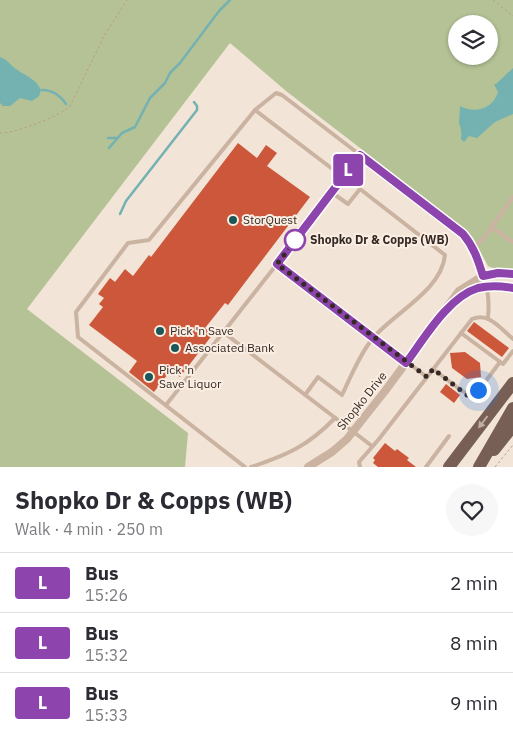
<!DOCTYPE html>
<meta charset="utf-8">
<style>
:root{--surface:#fff;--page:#f7f7f7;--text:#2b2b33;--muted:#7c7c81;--line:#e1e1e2}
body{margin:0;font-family:"IBM Plex Sans",sans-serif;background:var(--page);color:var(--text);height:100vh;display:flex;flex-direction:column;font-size:19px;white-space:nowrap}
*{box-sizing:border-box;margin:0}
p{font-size:16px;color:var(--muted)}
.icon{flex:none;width:28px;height:28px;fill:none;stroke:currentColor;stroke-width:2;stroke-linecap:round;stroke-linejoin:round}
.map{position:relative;height:467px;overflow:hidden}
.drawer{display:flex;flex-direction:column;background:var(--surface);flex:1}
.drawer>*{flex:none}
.badge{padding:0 10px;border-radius:4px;font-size:18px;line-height:32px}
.controls{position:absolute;left:448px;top:15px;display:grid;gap:10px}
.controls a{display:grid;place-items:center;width:50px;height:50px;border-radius:50%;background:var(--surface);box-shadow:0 1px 4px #0004;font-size:25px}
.you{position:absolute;width:25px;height:25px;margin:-12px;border:4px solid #fff;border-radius:50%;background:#1a73e8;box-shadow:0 0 0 8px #1a73e833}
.map>.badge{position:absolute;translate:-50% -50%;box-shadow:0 0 0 2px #fff}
.round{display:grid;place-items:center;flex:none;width:52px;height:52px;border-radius:26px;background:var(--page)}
.overview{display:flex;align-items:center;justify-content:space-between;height:85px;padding:0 15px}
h1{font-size:24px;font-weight:700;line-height:38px}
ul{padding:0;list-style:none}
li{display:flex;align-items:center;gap:15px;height:60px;padding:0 15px;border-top:1px solid var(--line)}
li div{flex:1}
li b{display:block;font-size:19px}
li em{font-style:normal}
li .badge{min-width:55px;font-weight:700;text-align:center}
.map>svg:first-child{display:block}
.green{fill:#b5c296;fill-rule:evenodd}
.water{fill:#74b1b1}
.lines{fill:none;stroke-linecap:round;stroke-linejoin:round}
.stream{stroke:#74b1b1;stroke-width:2.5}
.building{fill:#cd573a}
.path{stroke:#b69d8c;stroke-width:1;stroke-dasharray:2.5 2.5;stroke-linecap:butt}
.service{stroke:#cbb3a2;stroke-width:4}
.minor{stroke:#cbb3a2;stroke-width:8}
.primary{stroke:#785f55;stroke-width:12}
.oneway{fill:#c0aea3}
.line-casing{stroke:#fff;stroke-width:11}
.line{stroke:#8e44ad;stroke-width:8}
.walk{stroke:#352925;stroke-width:5;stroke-dasharray:0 9}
.poi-dot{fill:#195758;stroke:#faeee3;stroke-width:2}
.stop-dot{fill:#fff;stroke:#8e44ad;stroke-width:2.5}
.labels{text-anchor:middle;stroke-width:4;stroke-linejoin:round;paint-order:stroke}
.poi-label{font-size:12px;fill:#352925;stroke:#faeee3;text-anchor:start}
.stop-label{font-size:12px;font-weight:bold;fill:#352925;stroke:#faeee3;text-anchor:start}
.street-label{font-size:12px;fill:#352925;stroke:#faeee3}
</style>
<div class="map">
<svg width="513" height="467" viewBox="0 0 513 467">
<rect width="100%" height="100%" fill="#f2e4d7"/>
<path class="green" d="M0,0H513V269L493,268L488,266L473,238L464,228L286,91L230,43L27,309L188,433L185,467H0ZM456,24H489V56H456Z"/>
<g class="water">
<path d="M0,57C7,59 10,65 16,69C26,76 36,79 41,90L39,96L32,101L20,98L10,106H3L0,103Z"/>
<path d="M513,68V114L495,122L477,138L469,136L464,142L461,139C462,132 461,129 459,123C459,120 460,111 460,106C475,114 493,109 498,92L494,84H496Z"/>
</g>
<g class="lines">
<g class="stream">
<path d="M42,90C52,90 60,95 66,104"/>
<polyline points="108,138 116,138"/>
<polyline points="109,148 122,133 135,127 150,98 165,83 170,73 180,63 219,11 230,0"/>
<polyline points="120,214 126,201 197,110 197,106 194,102"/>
</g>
</g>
<g class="building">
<polygon points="238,143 257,158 266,145 277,153 267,166 310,197 228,305 225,303 205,328 213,334 180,377 171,370 154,392 129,372 137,361 89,325 103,307 99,304 104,298 98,294 110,278 115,282 125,269 133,276 149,255 151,257"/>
<polygon points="474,322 509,348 502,357 467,331"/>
<polygon points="465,352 480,363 481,377 467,379 452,368 450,353"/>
<polygon points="446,384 460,395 454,403 440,392"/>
<polygon points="385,443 395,451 397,449 409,458 407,460 416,467 378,467 373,463 375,460 373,458"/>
</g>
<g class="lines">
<g class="path">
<polyline points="493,0 513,16"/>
<path d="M0,133C14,134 60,116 70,106L104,36L127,0"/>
<polyline points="495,467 513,445"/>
</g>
<g class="service">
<polyline points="255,110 343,177"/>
<polyline points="491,227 513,242"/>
<polyline points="473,248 483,239 513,197"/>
<polyline points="277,264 427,377"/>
<polyline points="223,332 372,446"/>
<polyline points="461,333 503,364 513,351"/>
<polyline points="433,369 462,391 472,395 476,394 500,362"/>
<path d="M305,395L318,377L342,395C351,376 360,354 373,338C394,313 442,290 445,255L360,189L348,204L331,192"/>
<polyline points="166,405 277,264 360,155"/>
<path d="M245,467L78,337L76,312L128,243L149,240L255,110L276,93L282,95L463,234C481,255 491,290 488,317"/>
<path d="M251,467C287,455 308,446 335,418"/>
<path d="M360,467L359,462L379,439L472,319C489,312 500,328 513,339"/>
<polyline points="426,467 449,436"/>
</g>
<g class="minor">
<path d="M453,305C471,288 489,284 513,288"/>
<polyline points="308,467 332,452 347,439 385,391 459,291 483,276 498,273 513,274"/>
</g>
<g class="primary">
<polyline points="494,450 513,426"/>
<polyline points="449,467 513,383"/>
<polyline points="479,467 513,408"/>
</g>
</g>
<defs><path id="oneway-solid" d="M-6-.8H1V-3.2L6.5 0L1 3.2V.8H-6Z" transform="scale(1.25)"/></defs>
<use class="oneway" href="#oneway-solid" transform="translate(483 422) rotate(127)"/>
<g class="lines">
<g class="line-casing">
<path id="line" d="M513,274L498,273L483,276C478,260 474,247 463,234L360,155L277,264L406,363C424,339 448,297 478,288C490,285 502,286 513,288"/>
</g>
<use href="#line" class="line"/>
<polyline class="walk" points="295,240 298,237 277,264 427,377 433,369 467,395 476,394 478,390"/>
</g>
<g class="poi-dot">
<circle cx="233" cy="220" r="5"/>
<circle cx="160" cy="331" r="5"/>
<circle cx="175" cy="348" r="5"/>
<circle cx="149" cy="377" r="5"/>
</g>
<circle class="stop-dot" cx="295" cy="240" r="10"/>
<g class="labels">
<g class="poi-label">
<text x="243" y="224">StorQuest</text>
<text x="170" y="335">Pick 'n Save</text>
<text x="185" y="352">Associated Bank</text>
<text x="159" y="374">Pick 'n<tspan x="159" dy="14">Save Liquor</tspan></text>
</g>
<g class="stop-label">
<text x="310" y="244">Shopko Dr &amp; Copps (WB)</text>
</g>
<g class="street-label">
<text transform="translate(362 401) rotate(-51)" y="4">Shopko Drive</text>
</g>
</g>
</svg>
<div class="controls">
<a><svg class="icon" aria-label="layers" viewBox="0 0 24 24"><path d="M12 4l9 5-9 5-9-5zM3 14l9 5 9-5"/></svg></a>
</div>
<div class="you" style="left:478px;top:390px"></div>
<b class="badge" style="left:348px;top:170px;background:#8e44ad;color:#fff">L</b>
</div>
<section class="drawer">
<div class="overview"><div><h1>Shopko Dr &amp; Copps (WB)</h1><p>Walk · 4 min · 250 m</p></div><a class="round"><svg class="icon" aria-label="heart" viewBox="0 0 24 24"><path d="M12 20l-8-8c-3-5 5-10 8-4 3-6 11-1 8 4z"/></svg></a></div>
<ul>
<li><span class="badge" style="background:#8e44ad;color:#fff">L</span><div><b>Bus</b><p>15:26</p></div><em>2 min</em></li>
<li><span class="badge" style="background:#8e44ad;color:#fff">L</span><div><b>Bus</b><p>15:32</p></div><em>8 min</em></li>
<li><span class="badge" style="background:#8e44ad;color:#fff">L</span><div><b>Bus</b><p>15:33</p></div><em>9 min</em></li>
</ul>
</section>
